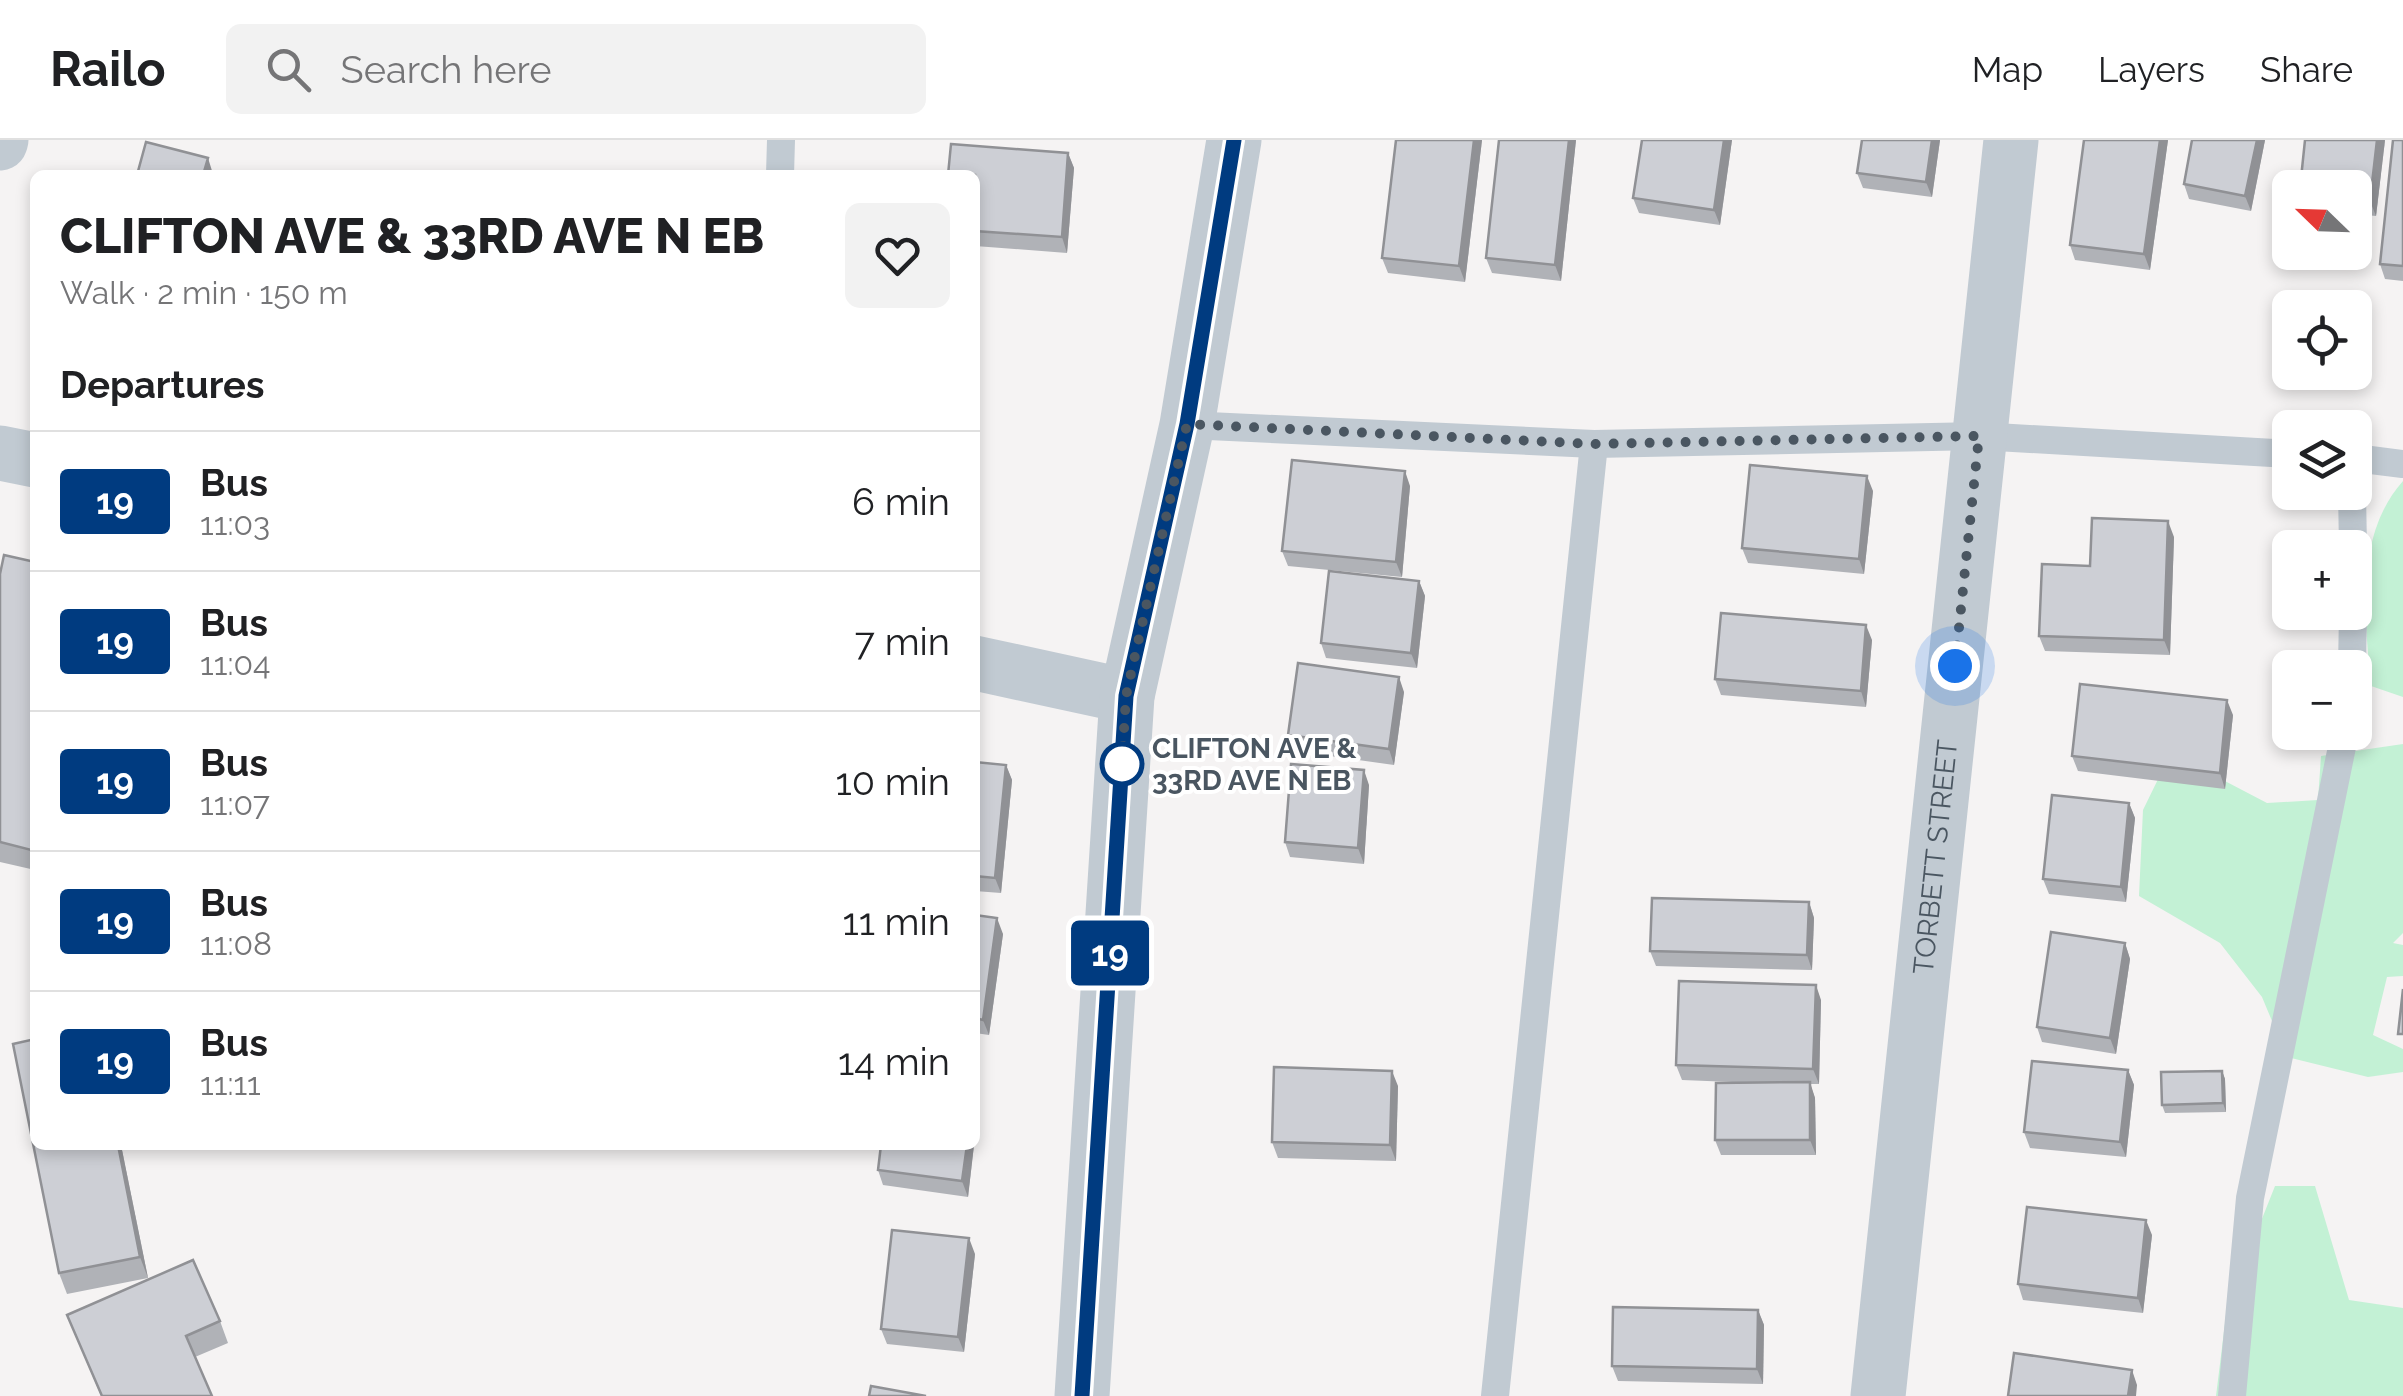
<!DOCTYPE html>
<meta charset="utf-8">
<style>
:root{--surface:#fff;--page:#f2f2f2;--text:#202124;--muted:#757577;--line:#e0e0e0}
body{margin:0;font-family:Raleway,sans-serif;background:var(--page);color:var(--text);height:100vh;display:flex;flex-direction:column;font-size:38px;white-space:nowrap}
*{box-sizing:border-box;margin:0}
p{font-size:32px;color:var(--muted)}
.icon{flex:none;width:55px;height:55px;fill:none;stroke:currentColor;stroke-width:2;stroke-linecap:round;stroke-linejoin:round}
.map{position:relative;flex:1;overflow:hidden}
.sheet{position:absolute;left:30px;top:30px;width:950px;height:980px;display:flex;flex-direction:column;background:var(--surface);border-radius:15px;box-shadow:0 5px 15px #0003}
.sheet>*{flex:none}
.badge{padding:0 20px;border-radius:8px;font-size:35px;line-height:65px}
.needle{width:65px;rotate:293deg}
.buttons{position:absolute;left:2272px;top:30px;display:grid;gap:20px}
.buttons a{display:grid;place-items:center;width:100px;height:100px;border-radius:15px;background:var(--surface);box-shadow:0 5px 15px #0003;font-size:50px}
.you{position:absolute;width:50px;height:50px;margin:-25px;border:8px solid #fff;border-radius:50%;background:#1a73e8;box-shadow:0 0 0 15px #1a73e833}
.map>.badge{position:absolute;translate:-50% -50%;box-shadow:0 0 0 5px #fff}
h2{padding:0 30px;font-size:38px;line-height:90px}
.round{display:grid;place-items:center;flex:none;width:105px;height:105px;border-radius:15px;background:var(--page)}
.summary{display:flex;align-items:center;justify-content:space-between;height:170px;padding:0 30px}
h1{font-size:48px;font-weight:800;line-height:75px}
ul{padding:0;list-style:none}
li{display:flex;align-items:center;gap:30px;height:140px;padding:0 30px;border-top:2px solid var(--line)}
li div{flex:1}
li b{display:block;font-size:38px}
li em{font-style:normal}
li .badge{min-width:110px;font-weight:700;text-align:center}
header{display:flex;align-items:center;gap:60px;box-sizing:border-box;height:140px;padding:0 50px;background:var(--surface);border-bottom:2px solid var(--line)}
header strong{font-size:48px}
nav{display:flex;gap:55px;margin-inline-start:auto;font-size:35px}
.search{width:700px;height:90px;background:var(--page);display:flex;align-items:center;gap:25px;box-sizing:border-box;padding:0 35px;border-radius:15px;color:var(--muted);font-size:38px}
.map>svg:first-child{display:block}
.green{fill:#c3f1d5}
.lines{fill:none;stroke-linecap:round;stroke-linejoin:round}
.service{stroke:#c1cad2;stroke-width:28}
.minor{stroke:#c1cad2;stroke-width:55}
.tertiary{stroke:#c1cad2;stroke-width:55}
.wall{fill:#b0b2b7}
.shaded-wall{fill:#909195}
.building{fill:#cdcfd5;stroke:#909195;stroke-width:2.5}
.line-casing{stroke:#fff;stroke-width:22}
.line{stroke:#003b80;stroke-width:15}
.walk{stroke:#4a5661;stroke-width:10;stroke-dasharray:0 18}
.stop-dot{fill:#fff;stroke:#003b80;stroke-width:5}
.labels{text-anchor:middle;stroke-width:8;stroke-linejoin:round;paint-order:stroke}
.stop-label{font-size:28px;font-weight:bold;fill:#4a5661;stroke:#fff;text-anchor:start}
.street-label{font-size:28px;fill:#4a5661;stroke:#fff}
</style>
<header>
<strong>Railo</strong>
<div class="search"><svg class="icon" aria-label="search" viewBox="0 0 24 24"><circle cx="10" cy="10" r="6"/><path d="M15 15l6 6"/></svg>Search here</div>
<nav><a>Map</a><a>Layers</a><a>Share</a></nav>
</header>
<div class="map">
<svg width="2403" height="1256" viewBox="0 0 2403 1256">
<rect width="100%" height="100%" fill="#f5f3f3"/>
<g class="green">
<path d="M2403,341V557L2371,546C2365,478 2354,396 2403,341Z"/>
<polygon points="2403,604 2403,793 2393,803 2403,805 2403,836 2387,837 2373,895 2403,909 2403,932 2368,937 2287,917 2262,857 2220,803 2139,756 2143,670 2163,629 2200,628 2267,663 2318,660 2321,616"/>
<polygon points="2275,1046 2315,1046 2349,1160 2403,1168 2403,1256 2216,1256 2227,1167"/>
</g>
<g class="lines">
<g class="service">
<polyline points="780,35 781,0"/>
<polyline points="1187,285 1594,304 1979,296 2290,314"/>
<polyline points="2355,318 2403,324"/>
<polyline points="2352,352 2353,408"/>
<polyline points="2352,528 2353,472"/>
<polyline points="1495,1256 1594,304"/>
<polyline points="2232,1256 2250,1058 2345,592"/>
</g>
<g class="minor">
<polyline points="0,3 1,0"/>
<path id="s1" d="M1878,1256L2011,0"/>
</g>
<g class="tertiary">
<polyline points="0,313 35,320"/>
<polyline points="975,523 1127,556"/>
<polyline points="1082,1256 1127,556 1187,285 1234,0"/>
</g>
</g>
<g class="wall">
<polygon points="1482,0 1465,142 1388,133 1382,118"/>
<polygon points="1576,0 1561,141 1492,133 1486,118"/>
<polygon points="1732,0 1720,85 1639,73 1633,58"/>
<polygon points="1862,0 1940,0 1932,57 1863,48 1857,33"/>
<polygon points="2168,0 2150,130 2075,120 2070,105"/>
<polygon points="2192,0 2265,0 2251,71 2189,59 2184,44"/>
<polygon points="2385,0 2376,76 2355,74 2355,48"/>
<polygon points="2403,0 2403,141 2385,139 2380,124"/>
<polygon points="1068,13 1074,28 1067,113 975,106 975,35"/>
<polygon points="1410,346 1402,437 1288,426 1282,411"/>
<polygon points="1873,351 1864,434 1748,423 1742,408"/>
<polygon points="2174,397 2170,515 2045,511 2039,496"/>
<polygon points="35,422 35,730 0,722 0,434"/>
<polygon points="1419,441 1425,456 1417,528 1326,518 1321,503"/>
<polygon points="1872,500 1866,567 1721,555 1715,539"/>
<polygon points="1404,552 1394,625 1294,611 1288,595"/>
<polygon points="2233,575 2225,649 2078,631 2072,616"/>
<polygon points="975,622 1006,625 1012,640 1001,753 975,751"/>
<polygon points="1369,645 1364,724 1290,717 1285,702"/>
<polygon points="2129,663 2135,678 2126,762 2049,754 2043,739"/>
<polygon points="1809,762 1814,778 1812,830 1656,826 1650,811"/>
<polygon points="975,775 1003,794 989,895 975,893"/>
<polygon points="2125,803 2130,819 2116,914 2042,902 2037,887"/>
<polygon points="1821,860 1819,944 1810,944 1815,958 1816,1015 1721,1015 1715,1000 1757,943 1682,940 1676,925"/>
<polygon points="2128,930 2134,945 2126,1017 2030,1008 2024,992"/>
<polygon points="2222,931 2225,939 2226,972 2165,973 2162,965"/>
<polygon points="1398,946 1396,1021 1278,1018 1272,1002"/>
<polygon points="121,1005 148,1138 67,1154 59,1133"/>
<polygon points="881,1005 974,1005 968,1057 883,1045 878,1030"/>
<polygon points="2152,1095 2143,1173 2023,1160 2018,1144"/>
<polygon points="975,1114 964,1212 887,1204 881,1189"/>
<polygon points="1758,1170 1764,1185 1763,1244 1618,1241 1612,1226"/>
<polygon points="67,1175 220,1181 228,1203 195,1217 212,1256 101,1256"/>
</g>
<g class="shaded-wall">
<polygon points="1474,0 1482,0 1465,142 1459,126"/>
<polygon points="1569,0 1576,0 1561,141 1555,125"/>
<polygon points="1724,0 1732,0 1720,85 1714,70"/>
<polygon points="1932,0 1940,0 1932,57 1926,42"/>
<polygon points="2160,0 2168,0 2150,130 2144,114"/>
<polygon points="2257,0 2265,0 2251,71 2245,56"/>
<polygon points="2377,0 2385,0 2376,76 2370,61"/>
<polygon points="1068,13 1074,28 1067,113 1062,97"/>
<polygon points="208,18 213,34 213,35 203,35"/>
<polygon points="1405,331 1410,346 1402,437 1396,422"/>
<polygon points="1867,336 1873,351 1864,434 1859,419"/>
<polygon points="2168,381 2174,397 2170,515 2164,500"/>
<polygon points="1419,441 1425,456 1417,528 1411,513"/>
<polygon points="1866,485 1872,500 1866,567 1861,551"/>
<polygon points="1399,537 1404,552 1394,625 1389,609"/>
<polygon points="2227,560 2233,575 2225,649 2220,633"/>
<polygon points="1006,625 1012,640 1001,753 995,738"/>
<polygon points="1364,630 1369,645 1364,724 1358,708"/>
<polygon points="2129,663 2135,678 2126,762 2121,747"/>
<polygon points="1809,762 1814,778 1812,830 1807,815"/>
<polygon points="997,778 1003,794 989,895 983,880"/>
<polygon points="2125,803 2130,819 2116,914 2110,898"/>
<polygon points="1816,845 1821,860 1819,944 1813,929"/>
<polygon points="2128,930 2134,945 2126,1017 2120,1002"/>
<polygon points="1392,931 1398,946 1396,1021 1390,1005"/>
<polygon points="2222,931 2225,939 2226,972 2223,963"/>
<polygon points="1810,942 1815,958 1816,1015 1810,1000"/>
<polygon points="975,962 979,972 975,1000"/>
<polygon points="118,1005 121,1005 148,1138 140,1117"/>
<polygon points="967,1005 974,1005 968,1057 962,1041"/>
<polygon points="2146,1080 2152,1095 2143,1173 2138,1158"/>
<polygon points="969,1098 975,1114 964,1212 958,1197"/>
<polygon points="1758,1170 1764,1185 1763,1244 1757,1229"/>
<polygon points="2132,1230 2137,1245 2136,1256 2128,1256"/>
</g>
<g class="building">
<polygon points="1396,0 1474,0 1459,126 1382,118"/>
<polygon points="1499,0 1569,0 1555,125 1486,118"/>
<polygon points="1642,0 1724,0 1714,70 1633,58"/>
<polygon points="1862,0 1932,0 1926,42 1857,33"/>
<polygon points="2084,0 2160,0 2144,114 2070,105"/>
<polygon points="2192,0 2257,0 2245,56 2184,44"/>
<polygon points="2305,0 2377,0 2370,61 2355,60 2355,48 2300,48"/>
<polygon points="2393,0 2403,0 2403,126 2380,124"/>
<polygon points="146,2 208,18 203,35 137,35"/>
<polygon points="951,4 1068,13 1062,97 975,91 975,35 948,35"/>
<polygon points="1292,320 1405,331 1396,422 1282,411"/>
<polygon points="1750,325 1867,336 1859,419 1742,408"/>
<polygon points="2092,378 2168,381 2164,500 2039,496 2042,424 2090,426"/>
<polygon points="4,415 35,422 35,711 0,702 0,434"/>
<polygon points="1329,431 1419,441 1411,513 1321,503"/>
<polygon points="1721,473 1866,485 1861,551 1715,539"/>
<polygon points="1298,523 1399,537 1389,609 1288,595"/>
<polygon points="2080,544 2227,560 2220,633 2072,616"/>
<polygon points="975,622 1006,625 995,738 975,736"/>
<polygon points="1291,624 1364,630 1358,708 1285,702"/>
<polygon points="2052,655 2129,663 2121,747 2043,739"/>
<polygon points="1652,758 1809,762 1807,815 1650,811"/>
<polygon points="975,775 997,778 983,880 975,878"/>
<polygon points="2051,792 2125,803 2110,898 2037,887"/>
<polygon points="1679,841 1816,845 1813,929 1676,925"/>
<polygon points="2403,849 2403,894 2398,894"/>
<polygon points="35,899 35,1005 118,1005 140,1117 59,1133 13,904"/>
<polygon points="2032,921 2128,930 2120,1002 2024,992"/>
<polygon points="1274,927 1392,931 1390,1005 1272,1002"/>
<polygon points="2222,931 2223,963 2162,965 2161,932"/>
<polygon points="1810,942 1810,1000 1715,1000 1716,943"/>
<polygon points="881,1005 967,1005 962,1041 878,1030"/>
<polygon points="2027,1067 2146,1080 2138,1158 2018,1144"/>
<polygon points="892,1090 969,1098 958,1197 881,1189"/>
<polygon points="193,1120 220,1181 186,1196 212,1256 102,1256 67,1175"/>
<polygon points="1613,1167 1758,1170 1757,1229 1612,1226"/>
<polygon points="2014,1213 2132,1230 2128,1256 2008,1256"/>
<polygon points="871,1246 926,1256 869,1256"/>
</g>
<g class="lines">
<g class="line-casing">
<polyline id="line" points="1082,1256 1126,556 1187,284 1234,0"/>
</g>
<use href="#line" class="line"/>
<polyline class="walk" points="1122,624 1126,556 1187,284 1594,304 1979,296 1955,526"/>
</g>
<circle class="stop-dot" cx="1122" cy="624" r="20"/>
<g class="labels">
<g class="stop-label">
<text x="1152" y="618">CLIFTON AVE &amp;<tspan x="1152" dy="32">33RD AVE N EB</tspan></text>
</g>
<g class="street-label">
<text dy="10" stroke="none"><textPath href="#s1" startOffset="542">TORBETT STREET</textPath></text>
</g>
</g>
</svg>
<div class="buttons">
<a><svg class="needle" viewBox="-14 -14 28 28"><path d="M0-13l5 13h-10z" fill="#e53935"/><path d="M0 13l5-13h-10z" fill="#757577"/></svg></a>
<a><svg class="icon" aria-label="locate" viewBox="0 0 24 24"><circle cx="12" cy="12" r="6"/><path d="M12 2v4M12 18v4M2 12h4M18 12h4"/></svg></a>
<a><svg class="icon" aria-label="layers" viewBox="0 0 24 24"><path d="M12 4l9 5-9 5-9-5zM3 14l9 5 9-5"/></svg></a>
<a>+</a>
<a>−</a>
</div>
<div class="you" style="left:1955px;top:526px"></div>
<b class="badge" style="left:1110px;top:813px;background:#003b80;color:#fff">19</b>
<section class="sheet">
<div class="summary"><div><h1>CLIFTON AVE &amp; 33RD AVE N EB</h1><p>Walk · 2 min · 150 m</p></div><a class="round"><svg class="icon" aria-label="heart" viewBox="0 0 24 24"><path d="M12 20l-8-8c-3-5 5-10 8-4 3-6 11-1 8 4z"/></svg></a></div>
<h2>Departures</h2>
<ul>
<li><span class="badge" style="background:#003b80;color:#fff">19</span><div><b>Bus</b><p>11:03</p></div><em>6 min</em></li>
<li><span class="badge" style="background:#003b80;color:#fff">19</span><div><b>Bus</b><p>11:04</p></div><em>7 min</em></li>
<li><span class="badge" style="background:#003b80;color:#fff">19</span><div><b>Bus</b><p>11:07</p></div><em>10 min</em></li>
<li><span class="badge" style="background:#003b80;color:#fff">19</span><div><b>Bus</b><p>11:08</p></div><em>11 min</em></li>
<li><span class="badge" style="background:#003b80;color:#fff">19</span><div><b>Bus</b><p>11:11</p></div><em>14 min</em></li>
</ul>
</section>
</div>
